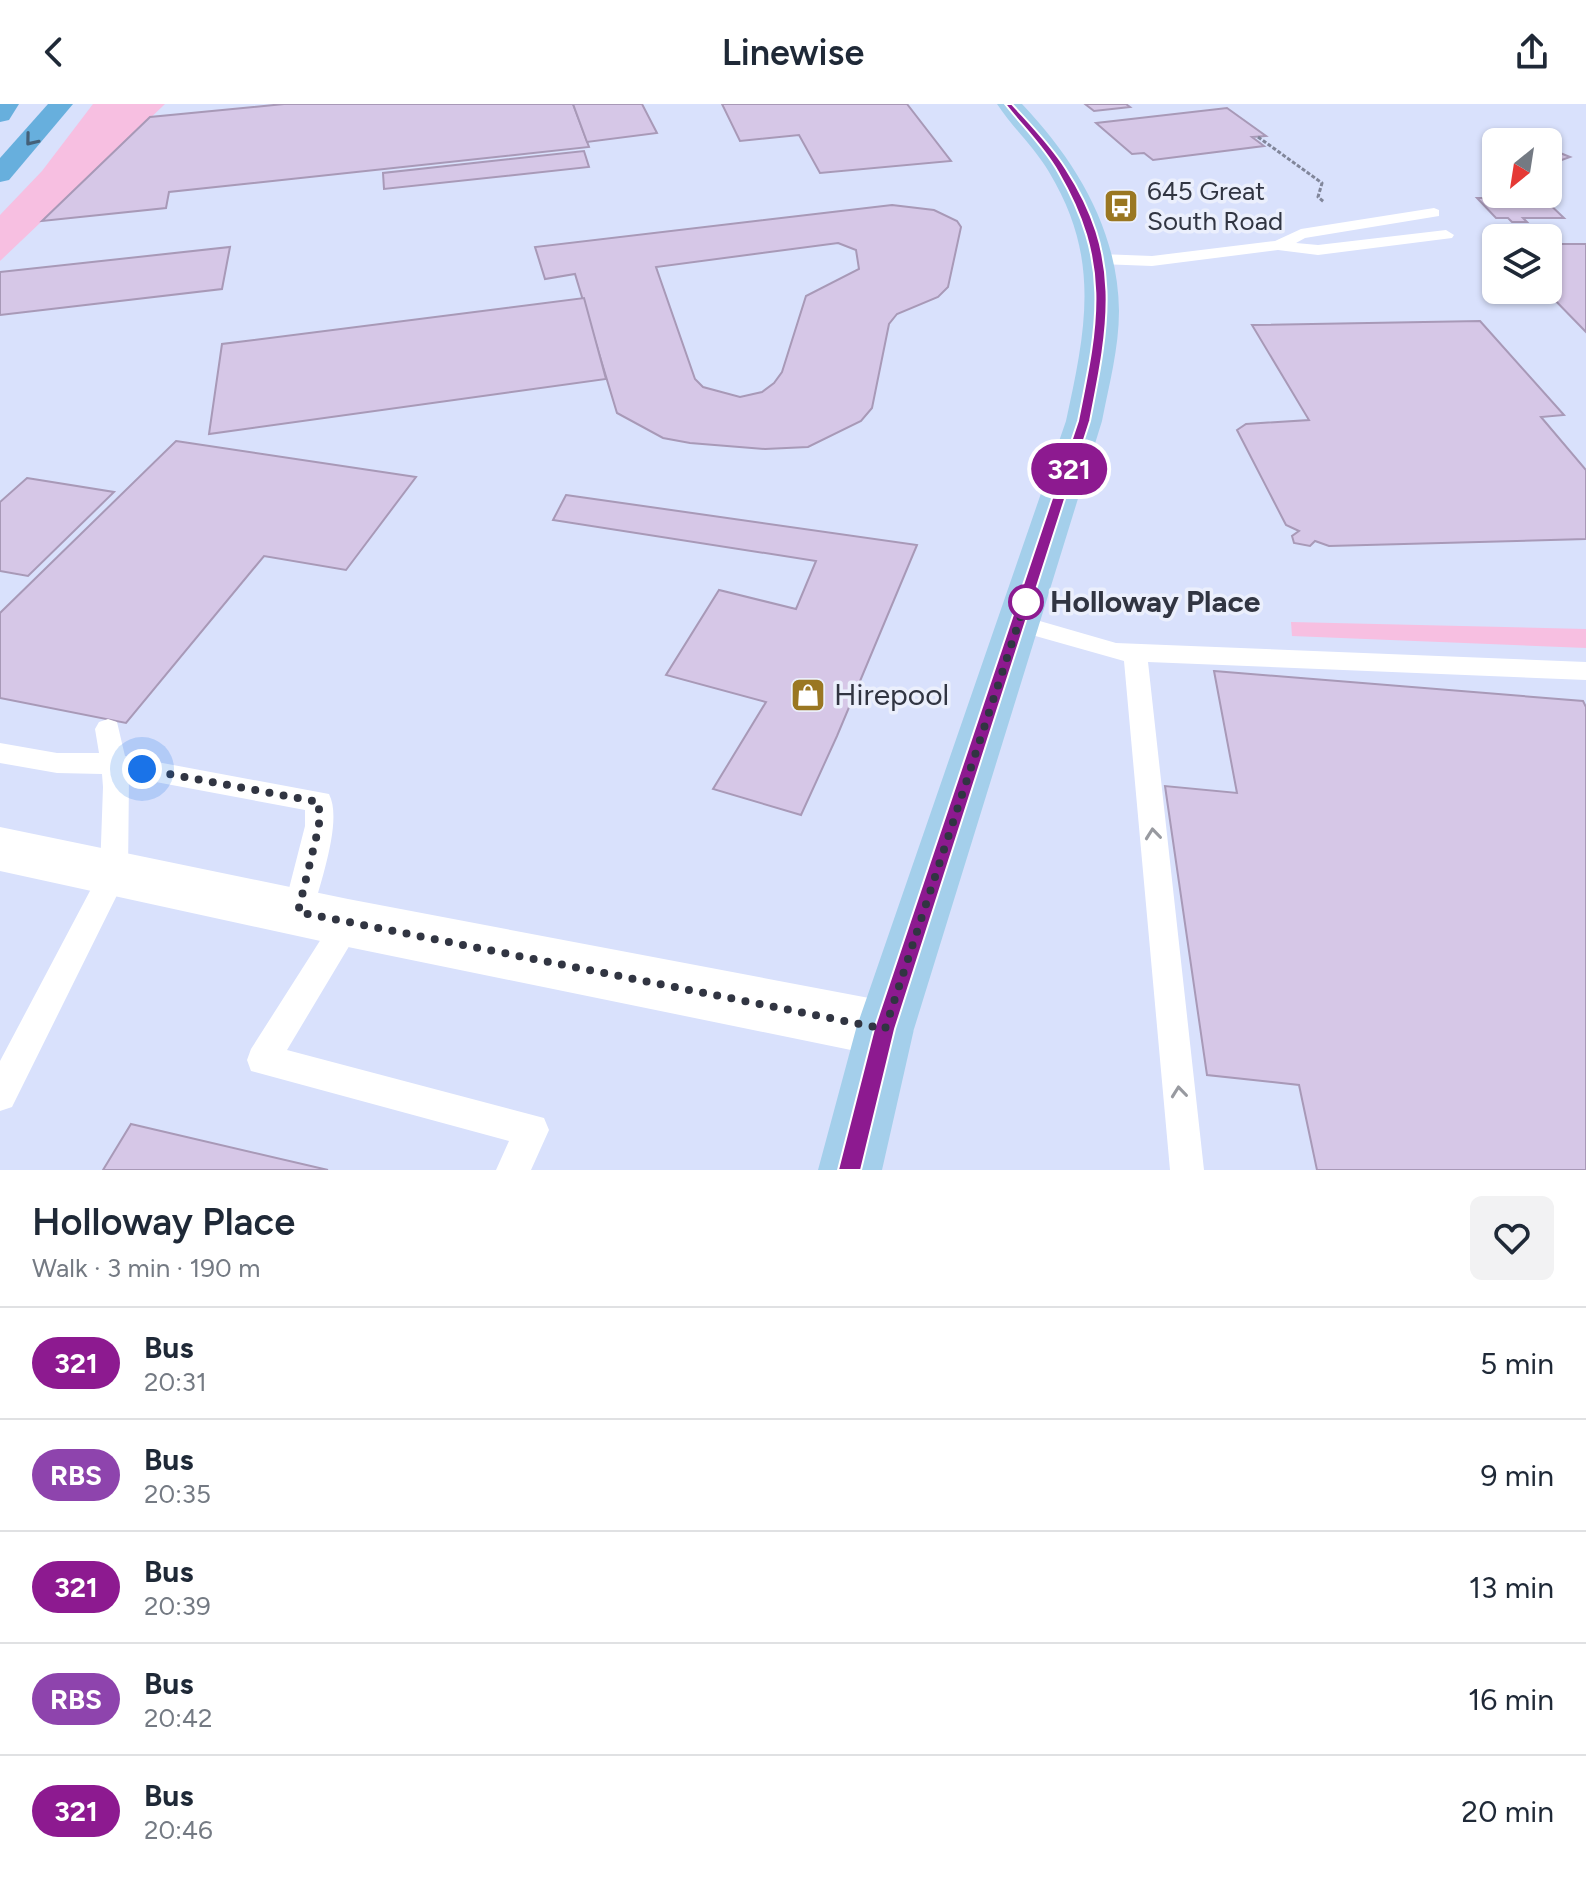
<!DOCTYPE html>
<meta charset="utf-8">
<style>
:root{--surface:#fff;--page:#f2f2f3;--text:#1f2937;--muted:#747a83;--line:#e0e1e3}
body{margin:0;font-family:Figtree,sans-serif;background:var(--page);color:var(--text);height:100vh;display:flex;flex-direction:column;font-size:30px;white-space:nowrap}
*{box-sizing:border-box;margin:0}
p{font-size:26px;color:var(--muted)}
.icon{flex:none;width:44px;height:44px;fill:none;stroke:currentColor;stroke-width:2;stroke-linecap:round;stroke-linejoin:round}
.map{position:relative;height:1066px;overflow:hidden}
.panel{display:flex;flex-direction:column;background:var(--surface);flex:1}
.panel>*{flex:none}
.badge{padding:0 16px;border-radius:26px;font-size:28px;line-height:52px}
.needle{width:52px;rotate:210deg}
.fabs{position:absolute;left:1482px;top:24px;display:grid;gap:16px}
.fabs a{display:grid;place-items:center;width:80px;height:80px;border-radius:12px;background:var(--surface);box-shadow:0 2px 6px #0004;font-size:40px}
.you{position:absolute;width:40px;height:40px;margin:-20px;border:6px solid #fff;border-radius:50%;background:#1a73e8;box-shadow:0 0 0 12px #1a73e833}
.map>.badge{position:absolute;translate:-50% -50%;box-shadow:0 0 0 4px #fff}
.round{display:grid;place-items:center;flex:none;width:84px;height:84px;border-radius:12px;background:var(--page)}
.overview{display:flex;align-items:center;justify-content:space-between;height:136px;padding:0 32px}
h1{font-size:38px;font-weight:600;line-height:60px}
ul{padding:0;list-style:none}
li{display:flex;align-items:center;gap:24px;height:112px;padding:0 32px;border-top:2px solid var(--line)}
li div{flex:1}
li b{display:block;font-size:30px}
li em{font-style:normal}
li .badge{min-width:88px;font-weight:700;text-align:center}
header{display:flex;justify-content:space-between;align-items:center;height:104px;padding:0 32px;background:var(--surface);font-size:36px;font-weight:600}
.map>svg:first-child{display:block}
.green{fill:#f7bfe1}
.building{fill:#d6c7e7;stroke:#a899b7;stroke-width:2;fill-rule:evenodd}
.lines{fill:none;stroke-linecap:round;stroke-linejoin:round}
.path{stroke:#81869a;stroke-width:3;stroke-dasharray:4 2;stroke-linecap:butt}
.service{fill:#fff;fill-rule:evenodd}
.minor{fill:#fff;fill-rule:evenodd}
.primary{fill:#a4cfeb;fill-rule:evenodd}
.motorway{fill:#67afdd;fill-rule:evenodd}
.oneway{stroke:#446078}
.oneway2{stroke:#989aa0}
.line{fill:#8d1a90;stroke:#fff;stroke-width:2}
.walk{stroke:#313542;stroke-width:8;stroke-dasharray:0 14.4}
.stop-dot{fill:#fff;stroke:#8d1a90;stroke-width:4}
.labels{text-anchor:middle;stroke-width:7;stroke-linejoin:round;paint-order:stroke}
.far-poi-label{font-size:26px;fill:#313542;stroke:#ebeffc;text-anchor:start}
.stop-label{font-size:30px;font-weight:bold;fill:#313542;stroke:#ebeffc;text-anchor:start}
.poi-label{font-size:30px;fill:#313542;stroke:#ebeffc;text-anchor:start}
</style>
<header><svg class="icon" aria-label="back" viewBox="0 0 24 24"><path d="M15 5l-7 7 7 7"/></svg>Linewise<svg class="icon" aria-label="share" viewBox="0 0 24 24"><path d="M12 15V3M7 8l5-5 5 5M5 13v7h14v-7"/></svg></header>
<div class="map">
<svg width="1586" height="1066" viewBox="0 0 1586 1066">
<rect width="100%" height="100%" fill="#d9e1fc"/>
<g class="green">
<polygon points="93,0 165,0 0,157 0,111 42,67"/>
<polygon points="1291,518 1586,525 1586,544 1292,532"/>
</g>
<g class="building">
<polygon points="284,0 573,0 589,43 169,88 166,104 42,117 150,13"/>
<polygon points="573,0 642,0 657,29 587,38"/>
<polygon points="722,0 907,0 951,57 820,69 799,31 740,37"/>
<polygon points="1085,0 1126,0 1130,3 1094,7"/>
<polygon points="1227,4 1266,32 1252,33 1264,42 1153,56 1144,49 1132,50 1096,19"/>
<polygon points="1548,44 1570,53 1548,61"/>
<polygon points="584,47 589,63 384,85 383,69"/>
<polygon points="1477,94 1543,94 1564,114 1523,114 1527,118 1512,118 1508,114 1496,114"/>
<path d="M892,101L934,106L957,117L961,123L948,183L938,193L897,210L889,220L872,304L861,317L808,343L765,345L690,339L663,334L617,309L575,170L545,175L535,143ZM838,139L856,146L859,165L806,192L782,268L774,279L762,288L740,293L703,283L695,275L656,163Z"/>
<polygon points="1548,140 1586,140 1586,228 1545,186 1548,186"/>
<polygon points="230,143 222,185 0,211 0,168"/>
<polygon points="584,194 606,275 209,330 222,240"/>
<polygon points="1480,217 1564,311 1541,313 1586,366 1586,435 1329,442 1315,437 1310,442 1294,439 1292,432 1299,427 1286,421 1237,326 1246,320 1309,316 1252,221"/>
<polygon points="176,337 416,373 346,466 264,452 126,619 0,594 0,509"/>
<polygon points="27,374 114,388 28,472 0,467 0,398"/>
<polygon points="566,391 917,441 837,632 801,711 713,685 766,598 666,571 719,486 796,505 816,457 553,416"/>
<polygon points="1214,567 1583,597 1586,603 1586,1066 1317,1066 1299,981 1207,971 1165,682 1237,689"/>
<polygon points="131,1020 328,1066 103,1066"/>
</g>
<g class="lines">
<polyline class="path" points="1258,33 1322,79 1318,93 1324,98"/>
<g class="service">
<polygon points="1434,104 1439,106 1439,112 1305,134 1296,139 1318,141 1446,126 1454,131 1452,134 1318,151 1278,146 1152,162 1100,160 1092,155 1100,150 1152,152 1275,137 1301,125"/>
<polygon points="1019,511 1116,539 1586,558 1586,576 1148,558 1204,1066 1170,1066 1124,557 1011,525 1007,519 1011,513"/>
<path d="M108,615L117,618L125,652L329,690C343,717 320,778 313,808L308,817L298,821L288,817L283,808L305,722V706L129,673L128,769L12,1003L0,1007V957L100,768L103,683L102,670L57,669L0,659V639L57,649H99L95,625L99,618Z"/>
<polygon points="348,806 359,810 363,819 287,946 544,1014 549,1026 531,1066 496,1066 509,1037 251,967 247,956 251,945 337,810"/>
</g>
<polygon class="minor" points="0,723 348,795 885,897 906,905 914,925 906,945 885,953 348,843 0,767"/>
<path class="primary" d="M997,0H1022C1076,57 1118,126 1119,207C1119,244 1109,281 1102,317L914,925L882,1066H818L856,925L1066,317C1086,225 1101,154 1049,68C1034,43 1013,24 997,0Z"/>
<g class="motorway">
<polygon points="0,0 19,0 9,16 0,18"/>
<polygon points="48,0 73,0 9,76 0,78 0,54"/>
</g>
</g>
<defs><path id="oneway-chevron" d="M-2-3.5L2.5 0L-2 3.5" fill="none" stroke-width="1.6" stroke-linecap="round" stroke-linejoin="round" transform="scale(2)"/></defs>
<use class="oneway" href="#oneway-chevron" transform="translate(31 36) rotate(129)"/>
<g class="oneway2">
<use href="#oneway-chevron" transform="translate(1153 730) rotate(-96)"/>
<use href="#oneway-chevron" transform="translate(1179 988) rotate(-96)"/>
</g>
<path class="line" d="M1005,0H1012C1030,20 1051,41 1066,65C1123,153 1109,221 1090,317L895,925L861,1066H838L874,925L1078,317C1098,219 1111,159 1058,68C1044,43 1022,22 1005,0Z"/>
<g class="lines">
<polyline class="walk" points="142,665 319,698 319,722 298,808 885,925 1028,490 1026,498"/>
</g>
<defs>
<g id="bus-square" transform="scale(1.8)"><rect x="-9" y="-9" width="18" height="18" rx="4" fill="#9a7722" stroke="#ebeffc"/><path d="M-5-6H5V4H4V6H2V4H-2V6H-4V4H-5ZM-3.5-4V0h7V-4ZM-3.5 1.2v1.5H-2V1.2ZM2 1.2v1.5H3.5V1.2Z" fill="#fff"/></g>
<g id="shop-square" transform="scale(1.8)"><rect x="-9" y="-9" width="18" height="18" rx="4" fill="#9a7722" stroke="#ebeffc"/><path d="M-5-2.5h2.3a2.7 3.5 0 0 1 5.4 0H5L5.5 6h-11ZM-1.5-2.5h3a1.5 2.3 0 0 0-3 0Z" fill="#fff"/></g>
</defs>
<g fill-rule="evenodd">
<use href="#bus-square" x="1121" y="102"/>
<use href="#shop-square" x="808" y="591"/>
</g>
<circle class="stop-dot" cx="1026" cy="498" r="16"/>
<g class="labels">
<g class="far-poi-label">
<text x="1147" y="96">645 Great<tspan x="1147" dy="30">South Road</tspan></text>
</g>
<g class="stop-label">
<text x="1050" y="508">Holloway Place</text>
</g>
<g class="poi-label">
<text x="834" y="601">Hirepool</text>
</g>
</g>
</svg>
<div class="fabs">
<a><svg class="needle" viewBox="-14 -14 28 28"><path d="M0-13l5 13h-10z" fill="#e53935"/><path d="M0 13l5-13h-10z" fill="#747a83"/></svg></a>
<a><svg class="icon" aria-label="layers" viewBox="0 0 24 24"><path d="M12 4l9 5-9 5-9-5zM3 14l9 5 9-5"/></svg></a>
</div>
<div class="you" style="left:142px;top:665px"></div>
<b class="badge" style="left:1069px;top:365px;background:#8d1a90;color:#fff">321</b>
</div>
<section class="panel">
<div class="overview"><div><h1>Holloway Place</h1><p>Walk · 3 min · 190 m</p></div><a class="round"><svg class="icon" aria-label="heart" viewBox="0 0 24 24"><path d="M12 20l-8-8c-3-5 5-10 8-4 3-6 11-1 8 4z"/></svg></a></div>
<ul>
<li><span class="badge" style="background:#8d1a90;color:#fff">321</span><div><b>Bus</b><p>20:31</p></div><em>5 min</em></li>
<li><span class="badge" style="background:#8e44ad;color:#fff">RBS</span><div><b>Bus</b><p>20:35</p></div><em>9 min</em></li>
<li><span class="badge" style="background:#8d1a90;color:#fff">321</span><div><b>Bus</b><p>20:39</p></div><em>13 min</em></li>
<li><span class="badge" style="background:#8e44ad;color:#fff">RBS</span><div><b>Bus</b><p>20:42</p></div><em>16 min</em></li>
<li><span class="badge" style="background:#8d1a90;color:#fff">321</span><div><b>Bus</b><p>20:46</p></div><em>20 min</em></li>
</ul>
</section>
